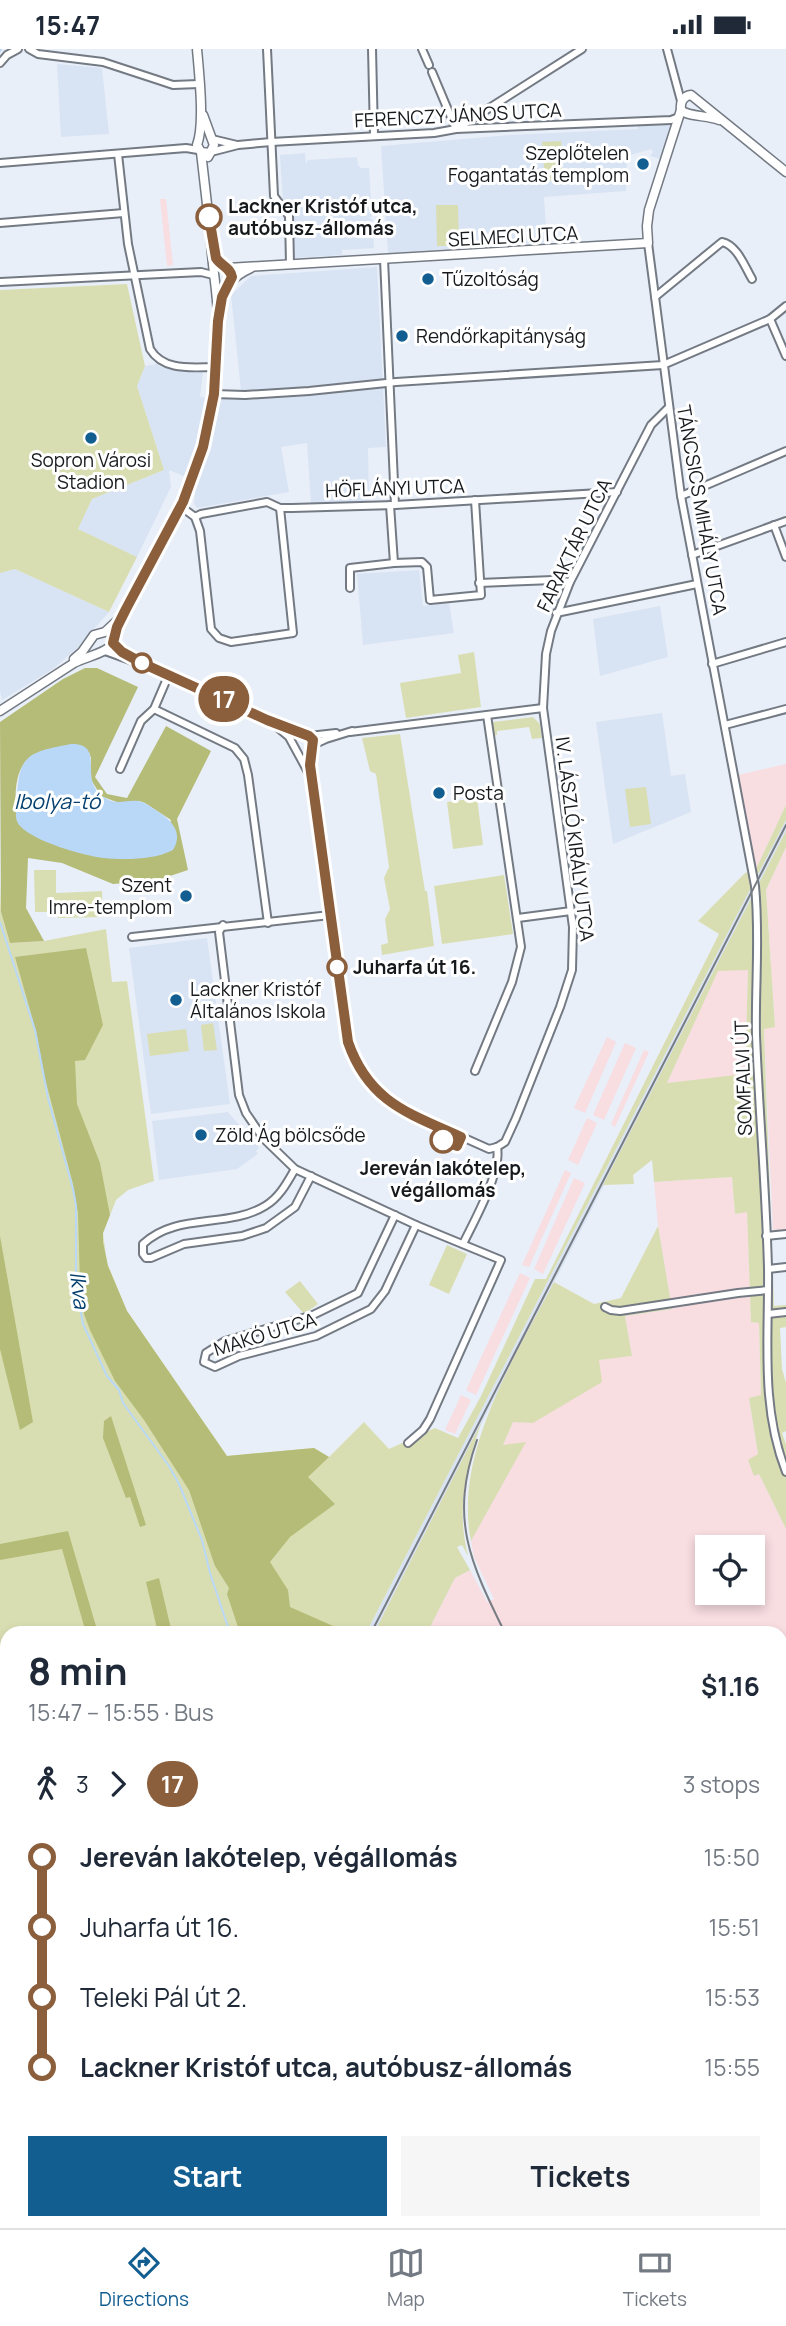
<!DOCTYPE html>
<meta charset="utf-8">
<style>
:root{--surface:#fff;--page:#f6f6f7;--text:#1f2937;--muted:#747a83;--line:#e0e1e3;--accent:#135e91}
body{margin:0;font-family:Manrope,sans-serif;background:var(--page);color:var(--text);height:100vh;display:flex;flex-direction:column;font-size:26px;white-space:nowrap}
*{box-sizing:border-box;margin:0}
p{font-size:23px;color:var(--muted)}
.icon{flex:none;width:38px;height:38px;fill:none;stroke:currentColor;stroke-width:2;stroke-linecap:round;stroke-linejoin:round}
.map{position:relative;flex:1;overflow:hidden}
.panel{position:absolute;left:0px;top:1577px;width:788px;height:604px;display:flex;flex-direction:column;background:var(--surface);border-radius:21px 21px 0 0;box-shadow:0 4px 10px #0003}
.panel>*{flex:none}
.badge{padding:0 14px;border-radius:23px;font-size:24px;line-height:46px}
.tools{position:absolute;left:695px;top:1486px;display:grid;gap:14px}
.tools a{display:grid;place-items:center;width:70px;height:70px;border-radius:0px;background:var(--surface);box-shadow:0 4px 10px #0003;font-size:35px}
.map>.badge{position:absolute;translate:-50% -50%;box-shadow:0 0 0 4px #fff}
.legs{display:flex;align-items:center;gap:10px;height:77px;padding:0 28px;font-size:23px}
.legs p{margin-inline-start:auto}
.headline{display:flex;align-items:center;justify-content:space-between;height:119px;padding:0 28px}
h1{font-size:38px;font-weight:700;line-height:52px}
.primary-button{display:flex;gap:14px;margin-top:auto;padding:14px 28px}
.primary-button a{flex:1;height:80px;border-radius:0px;background:var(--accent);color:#fff;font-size:28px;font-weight:700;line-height:80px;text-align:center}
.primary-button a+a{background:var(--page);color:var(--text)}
ul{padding:0 28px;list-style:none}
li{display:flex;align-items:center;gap:24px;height:70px;font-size:26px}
li i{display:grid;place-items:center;width:10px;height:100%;margin:0 9px;background:currentColor}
li i::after{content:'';width:18px;height:18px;margin:-9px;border:5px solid;border-radius:50%;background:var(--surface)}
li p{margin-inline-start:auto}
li:first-child i{background:linear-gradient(#0000 50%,currentColor 0)}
li:last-child i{background:linear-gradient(currentColor 50%,#0000 0)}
.status{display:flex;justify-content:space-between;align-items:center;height:49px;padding:0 35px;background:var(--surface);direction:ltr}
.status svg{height:19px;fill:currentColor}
.tabs{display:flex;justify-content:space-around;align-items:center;height:98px;border-top:2px solid var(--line);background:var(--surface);font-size:19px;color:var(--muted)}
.tabs a{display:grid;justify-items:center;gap:4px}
.tabs .current{color:var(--accent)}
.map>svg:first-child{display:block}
.built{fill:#d8e3f3}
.industrial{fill:#f8dde1;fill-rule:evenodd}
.green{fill:#d9deb2;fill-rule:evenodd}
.forest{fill:#b5bc77;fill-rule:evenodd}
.water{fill:#b9d8f7}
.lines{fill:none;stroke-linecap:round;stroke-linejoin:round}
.stream{stroke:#b9d8f7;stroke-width:2}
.minor-casing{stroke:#747a83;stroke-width:10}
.tertiary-casing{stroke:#747a83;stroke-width:11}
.minor{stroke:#fff;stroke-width:6}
.tertiary{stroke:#fff;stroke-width:8}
.rail{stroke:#787c83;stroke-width:2}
.line-1-casing{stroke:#fff;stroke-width:16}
.line-1{stroke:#8b5e3c;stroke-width:10}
.poi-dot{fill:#135e91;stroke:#fff;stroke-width:2.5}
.stop-1-dot{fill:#fff;stroke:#8b5e3c;stroke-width:3.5}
.labels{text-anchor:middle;stroke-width:6;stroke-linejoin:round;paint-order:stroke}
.street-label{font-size:19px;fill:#171a1d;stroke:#fff}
.poi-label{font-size:19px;fill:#171a1d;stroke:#fff;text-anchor:start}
.stop-label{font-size:19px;font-weight:bold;fill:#171a1d;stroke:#fff;text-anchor:start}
.water-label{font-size:21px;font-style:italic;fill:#05406f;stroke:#fff}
</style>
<div class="status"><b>15:47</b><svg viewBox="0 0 49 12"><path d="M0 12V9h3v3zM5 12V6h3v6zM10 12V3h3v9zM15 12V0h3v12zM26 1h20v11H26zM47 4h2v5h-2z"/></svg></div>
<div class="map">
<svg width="786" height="2179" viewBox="0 0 786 2179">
<rect width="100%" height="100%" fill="#e9eff9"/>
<g class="built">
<polygon points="57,15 102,19 109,85 61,88"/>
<polygon points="638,75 671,76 661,110 650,107 653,103 651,100 627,107 626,142 544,148 547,193 388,204 381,97 511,86 638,80"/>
<polygon points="305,104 306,115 308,111 357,108 358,116 361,119 369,119 372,168 368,168 372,170 374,199 342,201 342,206 295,209 293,172 292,161 283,152 280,106"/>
<polygon points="377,218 386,398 368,399 369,452 311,455 307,394 281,398 289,443 197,459 194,455 195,442 186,428 169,421 171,438 137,508 78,480 92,450 164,421 137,337 145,317 156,315 164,319 203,323 200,348 242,351 231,246 251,227"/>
<polygon points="15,520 109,563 76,600 53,620 2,651 0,642 0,524"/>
<polygon points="419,521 423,557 449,554 454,584 363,596 357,525"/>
<polygon points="660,557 668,608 600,627 593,570"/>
<polygon points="662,664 671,727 685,725 691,763 613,795 596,673"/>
<polygon points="786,771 786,782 374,1584 366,1584"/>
<polygon points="207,889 230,1055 151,1065 129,899"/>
<polygon points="228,1063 259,1099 256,1102 258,1105 237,1120 159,1131 152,1072"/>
</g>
<g class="industrial">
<polygon points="160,150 166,150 173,216 167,217"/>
<polygon points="786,715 786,756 756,820 738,726"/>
<polygon points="786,798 786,1180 773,1182 764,979 775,977 766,841"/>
<polygon points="718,921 748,921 745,1026 667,1034"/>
<polygon points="607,988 616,993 585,1064 574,1059"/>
<polygon points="625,994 636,999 604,1071 593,1066"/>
<polygon points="644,1001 649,1003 615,1078 611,1075"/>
<polygon points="587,1069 597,1074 578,1116 568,1111"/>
<polygon points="565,1121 571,1124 529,1218 522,1216"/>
<path d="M732,1128L735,1165L747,1162L751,1273L759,1274L761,1347L749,1349L758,1406L754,1427L759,1425L786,1480V1754L784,1746L780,1747V1584H427L455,1529L470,1521L487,1553L494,1550L474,1508L471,1492L525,1394L503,1396L513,1373L598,1311L632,1307L625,1267L672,1260L658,1177L654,1133ZM707,1498H752V1544H707Z"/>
<polygon points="574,1129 585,1134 543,1225 534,1220"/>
<polygon points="520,1224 530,1229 476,1346 466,1341"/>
<polygon points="461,1346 471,1351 455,1385 445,1381"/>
</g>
<g class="green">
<polygon points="561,92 563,131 545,132 542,93"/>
<polygon points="436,156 458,156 459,197 437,197"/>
<polygon points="127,235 145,317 137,337 164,421 92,450 78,480 137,508 109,563 15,520 0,524 0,241"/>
<polygon points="474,603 481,658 406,669 400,634 461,624 458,606"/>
<polygon points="533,668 540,675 542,689 532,690 529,678 497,682 497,686 493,687 493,673"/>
<polygon points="400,685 425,842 427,842 434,897 382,906 381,896 388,894 385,870 390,860 384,829 389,818 376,725 370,722 362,689"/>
<polygon points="646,738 651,775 630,778 625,740"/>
<polygon points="477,749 483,796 453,800 447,753"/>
<polygon points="786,756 786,771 366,1584 7,1584 7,2174 780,2174 780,1747 784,1746 786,1754 786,2179 0,2179 0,834 1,863 10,894 44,892 106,880 112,933 127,932 154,1132 128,1141 116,1151 103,1184 107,1214 127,1262 227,1407 314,1399 329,1408 364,1373 389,1400 435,1379 458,1389 481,1347 535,1230 546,1230 719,885 698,872 745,824 756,820"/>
<path d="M786,782V798L766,841L775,978L764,980L774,1257L786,1256V1278L780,1279L782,1320L786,1334V1382L782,1384L786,1395V1480L759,1425L754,1427L748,1411L758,1405L749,1349L761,1346L759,1274L751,1273L747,1163L735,1165L732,1128L654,1133L652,1111L633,1126L634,1135L603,1136ZM748,921L745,1025L667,1034L718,922Z"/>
<polygon points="34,821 56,821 56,844 102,842 103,868 58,869 57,859 56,863 35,863"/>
<polygon points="504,826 513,885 442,895 434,837"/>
<polygon points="213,974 217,1001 204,1002 201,976"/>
<polygon points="186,980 189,1002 150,1007 147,985"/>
<path d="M658,1177L672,1260L625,1267L632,1307L599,1311L602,1333L533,1374L513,1373L503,1396L526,1393L471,1492C453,1405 515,1308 554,1233L594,1255L621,1249Z"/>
<polygon points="447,1196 467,1205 449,1245 429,1236"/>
<polygon points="300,1232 318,1255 304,1265 285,1243"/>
<path d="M482,1372C466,1418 456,1459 468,1507L462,1496L457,1498L470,1521L455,1529L427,1584H374Z"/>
</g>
<g class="forest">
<path d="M85,619H97L138,638L95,728L107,745L127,749L166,677L211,702L177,770L188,821L158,831L113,835L62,814L28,809L26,859L44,892L10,894L1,863L0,673L63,630ZM89,703L91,709L90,729L101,747L119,754L139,752L145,754L171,771L163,805C99,813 71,808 17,772C15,749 12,719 34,705Z"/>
<polygon points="86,899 103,976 85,1011 75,1012 77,1055 100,1114 110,1166 103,1184 103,1193 108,1217 127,1262 227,1407 314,1399 329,1408 308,1428 335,1455 290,1488 270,1513 288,1541 290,1558 349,1584 240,1584 227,1545 229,1539 215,1517 189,1441 144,1371 115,1332 90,1281 84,1265 80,1235 78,1164 73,1135 44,1026 36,982 15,908"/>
<polygon points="0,1187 33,1373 20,1381 0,1300"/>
<polygon points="111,1367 146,1476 140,1478 130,1448 126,1449 103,1389 104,1372"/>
<polygon points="68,1482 98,1584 86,1584 62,1500 0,1511 0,1495"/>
<polygon points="159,1529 172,1584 158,1584 146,1533"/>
</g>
<path class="water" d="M71,695C108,694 75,734 107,750C118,756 126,751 138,752C145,753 151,758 157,762C171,771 184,783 173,801C155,811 124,811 104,809C84,807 33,792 20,777C14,771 16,760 17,751C18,706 28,703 71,695Z"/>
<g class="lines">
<g class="stream">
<polyline points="0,2 1,0"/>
<polyline points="0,873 35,981 48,1049 73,1140 76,1157 76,1235 83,1275 107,1327 119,1341 123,1354 169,1417 179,1435 202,1491 210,1524 230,1584"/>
<polyline points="780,2094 786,2100"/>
<polyline points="342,2179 342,2174"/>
</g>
<g class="minor-casing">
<g id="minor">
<polyline points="29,0 38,5 103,13 158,31 173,36 199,35"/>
<polyline points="267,0 274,147 289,167 290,215"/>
<polyline points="372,0 374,86"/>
<polyline points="422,0 429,16"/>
<polyline points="667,0 681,52"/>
<polyline points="0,14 7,6 18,0"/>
<polyline points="432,23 456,80"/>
<polyline points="458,79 582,0"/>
<polyline points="212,90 237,96"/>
<polyline points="211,103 238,96 271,93 434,84 456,80 671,71 679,68"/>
<path d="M118,105L128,195L150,300C164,323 193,318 216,318"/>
<polyline points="0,114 186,99 198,101"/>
<polyline points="0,174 124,164"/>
<path d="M648,194L681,447L755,837C760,887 755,936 756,986C759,1063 766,1141 768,1219C769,1288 760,1357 786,1423"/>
<polyline points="384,210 395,456"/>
<polyline points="0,233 201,223 213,226"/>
<path d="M655,248L722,193C737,196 745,218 752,230"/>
<polyline points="770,270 786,307"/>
<polyline points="214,345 245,346 309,342 396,333 663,316 770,270 786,257"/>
<polyline points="681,447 786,402"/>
<polyline points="390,456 394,514"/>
<polyline points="180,457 195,468 201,465 267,453 280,459 292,459 395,456 617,443"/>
<polyline points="195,468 200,482 211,580 219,589 231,593 293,584 280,459"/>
<polyline points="774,476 786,508"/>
<polyline points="692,506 786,472"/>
<polyline points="479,534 553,531 570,533"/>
<polyline points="350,539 350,519 394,514 422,513 427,518 430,551 481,546 475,451"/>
<polyline points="556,564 697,535"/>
<polyline points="113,594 130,607"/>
<polyline points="105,602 169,625 288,679 309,687 336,684"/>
<polyline points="712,615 786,593"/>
<polyline points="154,660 235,699 244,710 248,726 268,874"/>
<polyline points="725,676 786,660"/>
<polyline points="277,678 289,688 308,723"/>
<polyline points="352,682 326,690 313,696 309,709 343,965 355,1013 364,1029 379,1045 404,1062 489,1100 497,1098"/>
<polyline points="350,683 543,659"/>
<polyline points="120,720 141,672 154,660 169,625"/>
<polyline points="518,869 571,862"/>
<polyline points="223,876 219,883 239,1046 246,1064 263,1089 295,1120 416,1176 501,1211 430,1370 423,1381 408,1394"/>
<polyline points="132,888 330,866"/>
<polyline points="475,1022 512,933 521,898 487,666"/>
<polyline points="497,1098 505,1093 516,1069 560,958 572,921 573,878 543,659 546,605 551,582 570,533 651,376 668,359"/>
<path d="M295,1120C287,1134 279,1149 265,1157C227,1180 177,1163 143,1195V1205L146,1209H151L184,1195L242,1187L266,1179L295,1158L311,1127"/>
<polyline points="395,1166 358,1244 313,1266 225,1292 206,1304 204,1313 215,1318 239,1307 316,1287 371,1260 385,1242 416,1176"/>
<polyline points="766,1187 786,1185"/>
<path d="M463,1195C474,1172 502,1123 497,1098"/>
<polyline points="768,1220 786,1218"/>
<polyline points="605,1258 611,1261 620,1262 738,1244 768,1241"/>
<polyline points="768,1265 786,1263"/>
<polyline points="780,1749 786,1748"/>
</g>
</g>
<g class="tertiary-casing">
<g id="tertiary">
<path d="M197,0C199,24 205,75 197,96L201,103L210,104"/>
<path d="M681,61C688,68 707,66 719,71"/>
<polyline points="203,66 214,96 208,108"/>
<polyline points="201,103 211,190"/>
<polyline points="214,203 219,214 230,222 231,231"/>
<path d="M228,219L648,194L647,177L649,161L681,61C680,53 683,47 691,46L786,123"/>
<path d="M221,255C224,236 234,227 251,219"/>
<polyline points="74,610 82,603 94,586 105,583 118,571"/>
<path d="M0,662L74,614C85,608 103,605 111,597C124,547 160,501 182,454C208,396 219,334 218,271C218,242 211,215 211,186"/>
</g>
</g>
<use href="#minor" class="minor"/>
<use href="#tertiary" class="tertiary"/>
<g class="rail">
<path d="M477,1391C449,1470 470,1513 505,1584"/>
<polyline points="371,1584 786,776"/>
<polyline points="219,2174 219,2179"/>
</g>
</g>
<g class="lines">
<g class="line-1-casing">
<path id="line-1" d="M209,168L216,209C221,217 230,218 232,228L222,248L218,272L214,345L203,398L183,453L126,560L117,578L113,594L122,603L144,615L267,671L309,687L313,691L310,716L348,993C369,1053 408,1064 461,1088L457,1097L443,1091"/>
</g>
<use href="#line-1" class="line-1"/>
</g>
<g class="poi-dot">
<circle cx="643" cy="115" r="7"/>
<circle cx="428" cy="230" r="7"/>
<circle cx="402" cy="287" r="7"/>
<circle cx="91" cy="389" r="7"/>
<circle cx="439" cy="744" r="7"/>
<circle cx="186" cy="847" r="7"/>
<circle cx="176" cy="951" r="7"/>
<circle cx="201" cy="1086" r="7"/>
</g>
<g class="stop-1-dot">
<circle cx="209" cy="168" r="12"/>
<circle cx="142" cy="614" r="9"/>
<circle cx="337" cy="918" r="9"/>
<circle cx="443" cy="1091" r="12"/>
</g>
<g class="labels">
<g class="street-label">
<text transform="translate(458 66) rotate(-3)" y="7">FERENCZY JÁNOS UTCA</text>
<text transform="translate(513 187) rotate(-3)" y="7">SELMECI UTCA</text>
<text transform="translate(395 439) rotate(-2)" y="7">HÖFLÁNYI UTCA</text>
<text transform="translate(702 461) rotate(80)" y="7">TÁNCSICS MIHÁLY UTCA</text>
<text transform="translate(574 496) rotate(-64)" y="7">FARAKTÁR UTCA</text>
<text transform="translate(575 790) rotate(83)" y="7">IV. LÁSZLÓ KIRÁLY UTCA</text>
<text transform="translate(743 1029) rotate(-92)" y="7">SOMFALVI ÚT</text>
<text transform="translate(265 1285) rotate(-17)" y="7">MAKÓ UTCA</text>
</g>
<g class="poi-label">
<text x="629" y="111" text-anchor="end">Szeplőtelen<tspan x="629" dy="22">Fogantatás templom</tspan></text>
<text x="442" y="237">Tűzoltóság</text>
<text x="416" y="294">Rendőrkapitányság</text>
<text x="91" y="418" text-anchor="middle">Sopron Városi<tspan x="91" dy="22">Stadion</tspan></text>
<text x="453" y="751">Posta</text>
<text x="172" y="843" text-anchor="end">Szent<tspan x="172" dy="22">Imre-templom</tspan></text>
<text x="190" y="947">Lackner Kristóf<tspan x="190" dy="22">Általános Iskola</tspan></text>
<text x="215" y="1093">Zöld Ág bölcsőde</text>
</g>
<g class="stop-label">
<text x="228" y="164">Lackner Kristóf utca,<tspan x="228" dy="22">autóbusz-állomás</tspan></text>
<text x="353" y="925">Juharfa út 16.</text>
<text x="443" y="1126" text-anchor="middle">Jereván lakótelep,<tspan x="443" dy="22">végállomás</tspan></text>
</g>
<g class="water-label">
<text x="57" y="760">Ibolya-tó</text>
<text transform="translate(79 1241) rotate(83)" y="7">Ikva</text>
</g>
</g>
</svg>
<div class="tools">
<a><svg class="icon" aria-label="locate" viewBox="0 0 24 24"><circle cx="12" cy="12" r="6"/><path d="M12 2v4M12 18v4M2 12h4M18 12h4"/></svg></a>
</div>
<b class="badge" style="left:224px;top:650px;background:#8b5e3c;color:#fff">17</b>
<section class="panel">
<div class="headline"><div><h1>8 min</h1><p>15:47 – 15:55 · Bus</p></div><b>$1.16</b></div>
<div class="legs"><svg class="icon" aria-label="walk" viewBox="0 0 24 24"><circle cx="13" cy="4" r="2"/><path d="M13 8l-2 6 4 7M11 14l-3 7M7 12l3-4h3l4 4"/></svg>3<svg class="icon" aria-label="forward" viewBox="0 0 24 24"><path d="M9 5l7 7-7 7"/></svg><b class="badge" style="background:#8b5e3c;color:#fff">17</b><p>3 stops</p></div>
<ul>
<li><i style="color:#8b5e3c"></i><b>Jereván lakótelep, végállomás</b><p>15:50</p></li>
<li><i style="color:#8b5e3c"></i><span>Juharfa út 16.</span><p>15:51</p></li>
<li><i style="color:#8b5e3c"></i><span>Teleki Pál út 2.</span><p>15:53</p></li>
<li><i style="color:#8b5e3c"></i><b>Lackner Kristóf utca, autóbusz-állomás</b><p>15:55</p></li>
</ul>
<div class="primary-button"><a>Start</a><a>Tickets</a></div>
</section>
</div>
<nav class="tabs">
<a class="current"><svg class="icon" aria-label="directions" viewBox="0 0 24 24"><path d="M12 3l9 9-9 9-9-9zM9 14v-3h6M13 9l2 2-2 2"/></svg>Directions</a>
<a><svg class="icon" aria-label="map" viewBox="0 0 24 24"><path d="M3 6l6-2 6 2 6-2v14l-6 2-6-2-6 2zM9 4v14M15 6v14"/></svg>Map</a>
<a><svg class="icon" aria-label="tickets" viewBox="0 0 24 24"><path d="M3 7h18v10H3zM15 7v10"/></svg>Tickets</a>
</nav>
